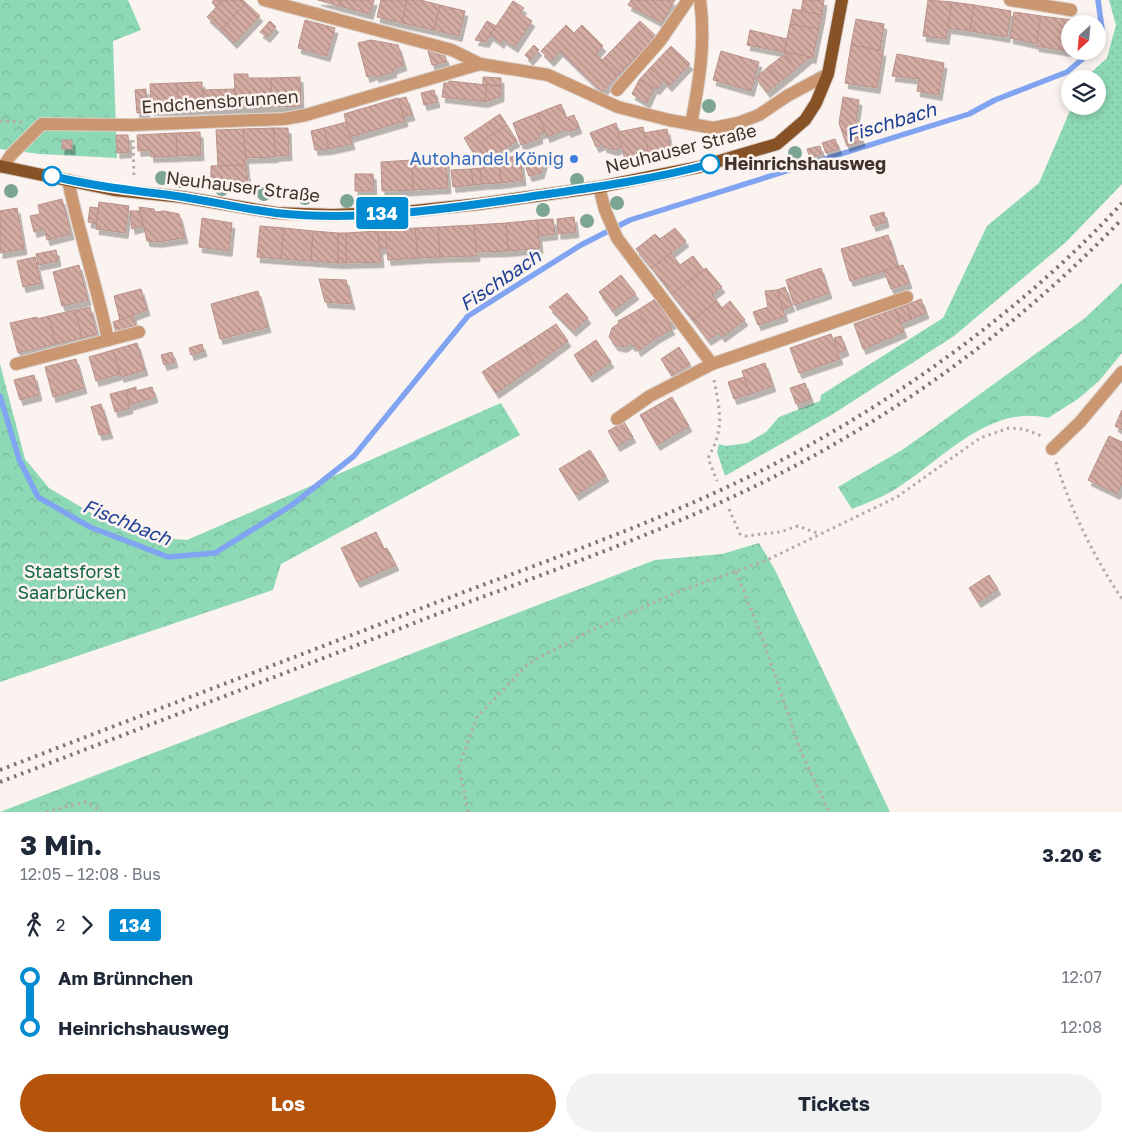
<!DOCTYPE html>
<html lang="de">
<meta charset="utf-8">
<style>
:root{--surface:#fff;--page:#f2f2f3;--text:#1f2937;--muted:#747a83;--accent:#b45309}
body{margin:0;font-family:"Golos Text",sans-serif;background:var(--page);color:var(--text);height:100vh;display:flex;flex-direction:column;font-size:19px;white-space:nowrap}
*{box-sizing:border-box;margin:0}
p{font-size:16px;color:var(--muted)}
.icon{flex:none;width:28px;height:28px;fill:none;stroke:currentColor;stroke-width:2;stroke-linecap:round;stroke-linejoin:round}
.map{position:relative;height:812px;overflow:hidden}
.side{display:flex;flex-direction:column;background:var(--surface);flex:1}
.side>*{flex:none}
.badge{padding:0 10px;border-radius:4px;font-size:18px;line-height:32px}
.needle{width:32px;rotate:206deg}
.tools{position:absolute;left:1061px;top:15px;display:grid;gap:10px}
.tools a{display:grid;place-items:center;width:45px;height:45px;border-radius:50%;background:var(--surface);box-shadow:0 2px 8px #0003;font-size:25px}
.map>.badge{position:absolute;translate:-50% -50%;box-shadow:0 0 0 2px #fff}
.legs{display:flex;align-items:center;gap:8px;height:55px;padding:0 20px;font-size:16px}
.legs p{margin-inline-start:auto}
.head{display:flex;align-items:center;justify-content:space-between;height:85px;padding:0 20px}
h1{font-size:28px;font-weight:700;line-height:38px}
.button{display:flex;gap:10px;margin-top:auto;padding:10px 20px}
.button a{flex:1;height:58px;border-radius:30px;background:var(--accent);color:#fff;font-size:20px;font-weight:700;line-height:58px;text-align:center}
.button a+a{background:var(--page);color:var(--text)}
ul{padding:0 20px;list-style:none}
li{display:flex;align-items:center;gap:18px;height:50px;font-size:19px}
li i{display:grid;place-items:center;width:8px;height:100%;margin:0 6px;background:currentColor}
li i::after{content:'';width:12px;height:12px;margin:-6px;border:4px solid;border-radius:50%;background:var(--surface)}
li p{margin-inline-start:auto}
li:first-child i{background:linear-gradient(#0000 50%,currentColor 0)}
li:last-child i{background:linear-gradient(currentColor 50%,#0000 0)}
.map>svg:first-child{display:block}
.grass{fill:url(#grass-dots)}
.forest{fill:url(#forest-crowns)}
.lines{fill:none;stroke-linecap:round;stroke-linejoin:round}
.stream{stroke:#80a4f1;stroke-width:5.5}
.building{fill:url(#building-back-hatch);stroke:#b9928a;filter:url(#shadow)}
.minor-casing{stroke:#dad0cc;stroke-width:14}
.major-casing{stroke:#dad0cc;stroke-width:14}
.path{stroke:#b5aba6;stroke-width:3;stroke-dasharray:2.5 4;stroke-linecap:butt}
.minor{stroke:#ca9771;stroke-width:12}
.major{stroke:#875226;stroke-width:12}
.rail{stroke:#81756f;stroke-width:4;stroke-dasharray:2.5 5;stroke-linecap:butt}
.tree{fill:#7ca593}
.line-1-casing{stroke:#fff;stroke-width:11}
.line-1{stroke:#008bd2;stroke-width:8}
.shop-dot{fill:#3f7fe0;stroke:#fbf3ef;stroke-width:2}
.stop-1-dot{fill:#fff;stroke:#008bd2;stroke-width:2.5}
.labels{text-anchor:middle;stroke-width:5;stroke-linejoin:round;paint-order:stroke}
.street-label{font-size:18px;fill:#41322b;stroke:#fbf3ef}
.shop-label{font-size:18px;fill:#366cbe;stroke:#fbf3ef;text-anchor:end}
.stop-label{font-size:18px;font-weight:bold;fill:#41322b;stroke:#fbf3ef;text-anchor:start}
.park-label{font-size:18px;fill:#146648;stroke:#fbf3ef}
.water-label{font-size:19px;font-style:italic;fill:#1d3f97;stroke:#fbf3ef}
</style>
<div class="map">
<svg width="1122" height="812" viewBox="0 0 1122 812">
<defs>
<pattern id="grass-dots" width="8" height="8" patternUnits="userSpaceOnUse" patternTransform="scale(1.25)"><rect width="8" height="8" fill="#8dd8b5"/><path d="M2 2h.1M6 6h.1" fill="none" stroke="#7bba9c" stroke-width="1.8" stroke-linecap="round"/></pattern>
<pattern id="forest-crowns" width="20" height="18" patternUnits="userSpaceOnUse" patternTransform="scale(1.25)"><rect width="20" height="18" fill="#8dd8b5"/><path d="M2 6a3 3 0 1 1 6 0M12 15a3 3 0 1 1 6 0" fill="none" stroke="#7bba9c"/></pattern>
<pattern id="building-back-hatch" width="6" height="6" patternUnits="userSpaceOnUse" patternTransform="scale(1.25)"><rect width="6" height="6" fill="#d4aca3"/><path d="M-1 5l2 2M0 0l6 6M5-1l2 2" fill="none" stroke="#ae8d85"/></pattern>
<filter id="shadow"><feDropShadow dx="3" dy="5.5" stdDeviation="0" flood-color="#0004"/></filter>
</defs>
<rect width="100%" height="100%" fill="#fbf3ef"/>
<polygon class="grass" points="1109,0 1122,0 1122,184 1066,242 954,336 833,414 725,476 717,452 719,444 726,446 747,443 766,432 779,417 820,401 821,395 943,318 987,226 1039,183 1072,106 1098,106 1098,79 1084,79 1107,58 1116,25"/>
<g class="forest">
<polygon points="0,0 128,0 141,30 113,41 117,158 40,154 0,149"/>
<path d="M1122,283V353L1099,381L1078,399L1048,418C987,404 941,462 894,490C881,498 866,503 852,509L838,487L902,450L936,426L1085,318Z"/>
<polygon points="0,364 25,459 49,488 91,513 148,537 187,540 501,403 520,435 281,564 273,590 0,682"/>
<polygon points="759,543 775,570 890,812 0,812 655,560 722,554"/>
</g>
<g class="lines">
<g class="stream">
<polyline points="1098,43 1102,29 1098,0"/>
<polyline points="0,396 19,459 38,497 90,527 168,557 215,553 292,505 354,456 468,316 581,245 630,220 969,114 995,100 1067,72 1092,51"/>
</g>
</g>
<g class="building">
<polygon points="214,0 223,0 216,7 212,2"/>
<polygon points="223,0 243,0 246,3 221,30 207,17"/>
<polygon points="318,0 341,0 339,6"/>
<polygon points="341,0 374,0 370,14 339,6"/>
<polygon points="381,0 407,0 402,23 377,17"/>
<polygon points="407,0 420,0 440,5 434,30 402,23"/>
<polygon points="631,0 675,0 662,23 628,5"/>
<polygon points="803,0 824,0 822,15 801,11"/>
<polygon points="928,0 952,2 946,39 923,36"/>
<polygon points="513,1 524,8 520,13 532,21 515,47 503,39 501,43 490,35"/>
<polygon points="952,2 974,5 970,31 948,28"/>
<polygon points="246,3 260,16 234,43 221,30"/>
<polygon points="440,5 465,11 459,36 434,30"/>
<polygon points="974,5 1011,11 1007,37 970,31"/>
<polygon points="793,9 822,15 819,29 790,24"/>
<polygon points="1014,12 1041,16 1037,44 1010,38"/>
<polygon points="1041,16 1072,20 1068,51 1036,46"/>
<polygon points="856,19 884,24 880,50 851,45"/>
<polygon points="305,20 335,28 327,56 298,48"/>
<polygon points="270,21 276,27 267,37 260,32"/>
<polygon points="487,21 496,26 486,42 475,40"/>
<polygon points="640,21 656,36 635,58 619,43"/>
<polygon points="790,24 819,29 813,58 784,52"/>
<polygon points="566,25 574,33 582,25 603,46 596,54 618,75 602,92 560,51 551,61 541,51"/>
<polygon points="750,30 787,39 784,52 747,45"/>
<polygon points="371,40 398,45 404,65 393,69 394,72 376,77 375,74 367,77 358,43"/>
<polygon points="619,43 635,58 618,75 602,60"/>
<polygon points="534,45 539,50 530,60 525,55"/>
<polygon points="851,45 883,51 877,88 845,83"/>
<polygon points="671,46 690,64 669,86 650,68"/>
<polygon points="428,51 445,56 447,62 432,65"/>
<polygon points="721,51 759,62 751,91 713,80"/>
<polygon points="784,52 810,57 796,69"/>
<polygon points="785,54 796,69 780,82 768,67"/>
<polygon points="897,54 944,63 939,95 917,91 919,79 892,76"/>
<polygon points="768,67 780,82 767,92 756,78"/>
<polygon points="650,68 664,81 657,89 639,80"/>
<polygon points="234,74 248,74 248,78 271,78 272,107 236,108"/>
<polygon points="300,77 301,106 272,107 271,78"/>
<polygon points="483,77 501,78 501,86 483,84"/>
<polygon points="639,80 654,88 647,103 632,94"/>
<polygon points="449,81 487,85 485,102 442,97 444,83 449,83"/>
<polygon points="202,82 203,109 178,110 177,83"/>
<polygon points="177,83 178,110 151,110 150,84"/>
<polygon points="487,85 501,86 501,96 485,102"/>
<polygon points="146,89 147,112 137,113 135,90"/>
<polygon points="235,89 236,108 203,109 203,90"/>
<polygon points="434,90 437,102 424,105 421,93"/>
<polygon points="406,97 412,115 403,117 399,99"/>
<polygon points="843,97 859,100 856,121 862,141 847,146 839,123"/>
<polygon points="398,98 405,121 350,137 344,114"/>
<polygon points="561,104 566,118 574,115 579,128 568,132 567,129 547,137 538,113"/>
<polygon points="538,113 545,132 539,134 540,138 521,145 513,123"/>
<polygon points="500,114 507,125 481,142 491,157 481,164 464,138"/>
<polygon points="346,122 352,144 329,149 324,128"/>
<polygon points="616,123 622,147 615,150 604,147 603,144 596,147 590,133"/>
<polygon points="507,125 517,141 491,157 481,142"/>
<polygon points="643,127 649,155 625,160 618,132"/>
<polygon points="274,128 275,157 245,158 243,129"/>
<polygon points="274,128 288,128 289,155 275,156"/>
<polygon points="324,128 329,149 315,150 311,131"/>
<polygon points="243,129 246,165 218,166 216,130"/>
<polygon points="667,129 671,151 649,155 644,133"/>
<polygon points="200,132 201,155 177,156 176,133"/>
<polygon points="176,133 177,156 151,157 150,150 138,151 137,135"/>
<polygon points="116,135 128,135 129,152 117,153"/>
<polygon points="835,139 839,149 826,153 822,143"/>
<rect x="62" y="140" width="10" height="9"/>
<polygon points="820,146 822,154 810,158 807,149"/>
<polygon points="547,154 541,173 529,176 524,163"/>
<polygon points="520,156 523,180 501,183 499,158"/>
<polygon points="446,159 448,188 413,190 412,160"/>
<polygon points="412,160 413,190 382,191 381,162"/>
<polygon points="246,165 248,182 211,177 211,166"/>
<polygon points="499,166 501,183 482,184 480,168"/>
<polygon points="480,168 482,184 473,185 471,169"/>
<polygon points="471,169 473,185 453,187 451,170"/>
<polygon points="355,174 373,174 374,191 355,191"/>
<polygon points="62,199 71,234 47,240 44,229 34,232 30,216 40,214 38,205"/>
<polygon points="99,202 129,206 125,233 96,229"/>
<polygon points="90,207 98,208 96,224 88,222"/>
<polygon points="139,207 154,209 155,212 164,211 179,214 185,238 158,242 147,241"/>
<polygon points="17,208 24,249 0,253 0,211"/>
<polygon points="130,211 140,211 143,226 132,229"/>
<polygon points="884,212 886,222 873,226 870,216"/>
<polygon points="574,217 576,232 558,234 557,219"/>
<polygon points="202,218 232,223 229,251 199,247"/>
<polygon points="553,219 555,234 538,236 537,220"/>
<polygon points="537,220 540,248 508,251 506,223"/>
<polygon points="506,223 508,251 476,252 474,225"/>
<polygon points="474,225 477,256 440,257 438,227"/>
<polygon points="260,226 284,228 281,259 257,257"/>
<polygon points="438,227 440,257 418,258 415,228"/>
<polygon points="284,228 313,231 311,261 281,259"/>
<polygon points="415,228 418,258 388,260 385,230"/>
<polygon points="675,228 686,241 652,268 636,249 655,234 660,239"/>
<polygon points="385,230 387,248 380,249 378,231"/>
<polygon points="313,231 338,233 338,263 311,261"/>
<polygon points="378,231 381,262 346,263 346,233"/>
<rect x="338" y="233" width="8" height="30"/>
<polygon points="888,235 898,267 850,281 841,249"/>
<polygon points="56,250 58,261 38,265 36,254"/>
<polygon points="671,253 680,265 693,256 704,270 672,294 652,268"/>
<polygon points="35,257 41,283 23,287 17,261"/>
<polygon points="79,265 88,300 62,306 53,272"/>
<polygon points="903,265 909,283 891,289 884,271"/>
<polygon points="706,268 722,287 712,295 717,301 693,320 672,294"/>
<polygon points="821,268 829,293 794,305 786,280"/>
<polygon points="621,275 636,294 613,311 599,292"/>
<polygon points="319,279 346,280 352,304 325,302"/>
<polygon points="785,287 792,306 783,309 777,290"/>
<polygon points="141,289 147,310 120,320 114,296"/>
<polygon points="777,290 785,316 758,325 753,312 768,307 765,291"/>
<polygon points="258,291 268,327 220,339 211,304"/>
<polygon points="567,293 588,318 573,331 549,307"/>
<polygon points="657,298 675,322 669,325 672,329 656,338 638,310"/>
<polygon points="921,299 926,313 912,319 906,305"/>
<polygon points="717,301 722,308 730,301 745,320 722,337 719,333 708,340 693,320"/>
<polygon points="906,305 912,319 901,323 895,309"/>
<polygon points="90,307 97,334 82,338 75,310"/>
<polygon points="895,309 904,332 863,349 854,324"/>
<polygon points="75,310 82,338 55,344 49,316"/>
<polygon points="638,310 656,338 638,351 635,345 632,346 630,343 624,347 615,345 609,337 612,328 619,323 618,321"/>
<polygon points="133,315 136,326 116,332 113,322"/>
<polygon points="49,316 55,344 18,353 10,323 37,317 37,319"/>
<polygon points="556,324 568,341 536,365 524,345"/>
<polygon points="831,334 840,359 799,373 790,348"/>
<polygon points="841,336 846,350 839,353 834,338"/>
<polygon points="596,340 611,362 589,377 574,355"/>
<polygon points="137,343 145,370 121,377 113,350"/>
<polygon points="202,344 204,351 191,355 189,348"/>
<polygon points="524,345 536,365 496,393 482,372"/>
<polygon points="679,347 690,364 672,376 661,359"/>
<polygon points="113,350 120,374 96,381 89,357"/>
<polygon points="172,352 175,362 164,365 161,355"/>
<polygon points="76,359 84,388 53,397 45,367"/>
<polygon points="765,363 773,386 750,394 742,371"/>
<polygon points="34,375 39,395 20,400 14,380"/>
<polygon points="744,377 750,394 734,399 728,382"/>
<polygon points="805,383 811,399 796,404 790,388"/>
<polygon points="136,387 136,391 152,387 155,397 130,405 126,390"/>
<polygon points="126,390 130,408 115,412 110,394"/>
<polygon points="672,397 689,426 657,445 640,415"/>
<polygon points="101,404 110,433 99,435 91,407"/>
<polygon points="1122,410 1122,430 1115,426"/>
<polygon points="624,422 633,437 617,446 608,431"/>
<polygon points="1109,436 1122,442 1122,452 1105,444"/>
<polygon points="1105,444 1122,452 1122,484 1117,494 1088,480"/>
<polygon points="590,450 606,476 576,495 559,469"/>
<polygon points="376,532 384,549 387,548 396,565 357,582 341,548"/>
<polygon points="989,575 998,589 978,602 969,588"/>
</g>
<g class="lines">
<g class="minor-casing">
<g id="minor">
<polyline points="264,0 452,50 480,64 548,75 618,107 669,120 713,128 738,123 759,115 787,96 828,74"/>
<polyline points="1010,0 1071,10"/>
<polyline points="617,90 660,41 688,0"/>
<path d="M691,124C699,84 706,42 700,0"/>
<polyline points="3,167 11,155 42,124 132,125 284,119 306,115 480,64"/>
<path d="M68,180C79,234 97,286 108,340"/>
<polyline points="599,187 605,210 617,238 712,364"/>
<polyline points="16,364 139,332"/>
<polyline points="617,419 650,396 712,364 907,297"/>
<polyline points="1052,449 1080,422 1122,372"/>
</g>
</g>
<g class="major-casing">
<polyline id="major" points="0,166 114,190 182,197 276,213 332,215 404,212 479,204 599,187 699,167 777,144 805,120 816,103 828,74 842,0"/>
</g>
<g class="path">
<polyline points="0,121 22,122"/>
<polyline points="133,140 134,179"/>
<path d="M714,380C720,412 725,428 708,458L717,481"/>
<path d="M1056,462C1071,511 1094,557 1122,599"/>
<polyline points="729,509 740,534 746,536 780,532 798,526 817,533"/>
<polyline points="736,572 762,637 801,752 829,812"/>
<polyline points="46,812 86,802 102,812"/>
<polyline points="468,812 459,766 477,717 529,663 586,633 677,592 767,560 897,497 980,438 1009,428 1024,429 1044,437"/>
</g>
<use href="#minor" class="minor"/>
<use href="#major" class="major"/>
<g class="rail">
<path d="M0,770C145,714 290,659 435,603C532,566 631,532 725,488C865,424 1018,317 1122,203"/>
<path d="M0,782C147,726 293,670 440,613C537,576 636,542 730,498C876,431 1011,335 1122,219"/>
</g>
</g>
<g class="tree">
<circle cx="709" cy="106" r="7"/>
<circle cx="795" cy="153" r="7"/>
<circle cx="162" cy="178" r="7"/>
<circle cx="577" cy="180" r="7"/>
<circle cx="181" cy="181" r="7"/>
<circle cx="222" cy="189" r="7"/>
<circle cx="11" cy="191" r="7"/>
<circle cx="264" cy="194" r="7"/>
<circle cx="305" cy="198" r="7"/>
<circle cx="347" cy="201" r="7"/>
<circle cx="617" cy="203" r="7"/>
<circle cx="543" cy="210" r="7"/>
<circle cx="587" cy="221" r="7"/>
</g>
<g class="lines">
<g class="line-1-casing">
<path id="line-1" d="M52,176C96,187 139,191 183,197C214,202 245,209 276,213C359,222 446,209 528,197C589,188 651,180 710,164"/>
</g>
<use href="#line-1" class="line-1"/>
</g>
<circle class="shop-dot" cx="574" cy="159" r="5"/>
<g class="stop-1-dot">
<circle cx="710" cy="164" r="9"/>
<circle cx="52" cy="176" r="9"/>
</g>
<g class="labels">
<g class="street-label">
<text transform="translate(220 102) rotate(-4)" y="6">Endchensbrunnen</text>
<text transform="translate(681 149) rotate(-14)" y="6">Neuhauser Straße</text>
<text transform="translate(243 187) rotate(7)" y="6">Neuhauser Straße</text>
</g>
<g class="shop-label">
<text x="564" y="165">Autohandel König</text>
</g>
<g class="stop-label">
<text x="724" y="170">Heinrichshausweg</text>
</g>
<g class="park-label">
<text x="72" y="578">Staatsforst<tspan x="72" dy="21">Saarbrücken</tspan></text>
</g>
<g class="water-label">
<text transform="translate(891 122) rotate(-17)" y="7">Fischbach</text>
<text transform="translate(500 280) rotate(-34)" y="7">Fischbach</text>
<text transform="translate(127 522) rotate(22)" y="7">Fischbach</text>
</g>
</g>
</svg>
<div class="tools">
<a><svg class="needle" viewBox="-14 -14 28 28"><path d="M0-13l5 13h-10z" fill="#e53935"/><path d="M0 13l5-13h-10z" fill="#747a83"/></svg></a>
<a><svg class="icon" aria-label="layers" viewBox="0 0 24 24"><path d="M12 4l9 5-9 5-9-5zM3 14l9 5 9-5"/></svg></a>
</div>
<b class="badge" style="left:382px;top:213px;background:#008bd2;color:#fff">134</b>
</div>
<section class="side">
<div class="head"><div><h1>3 Min.</h1><p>12:05 – 12:08 · Bus</p></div><b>3.20 €</b></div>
<div class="legs"><svg class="icon" aria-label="walk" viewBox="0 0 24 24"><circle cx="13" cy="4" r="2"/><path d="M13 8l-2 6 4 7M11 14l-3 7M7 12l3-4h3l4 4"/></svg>2<svg class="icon" aria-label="forward" viewBox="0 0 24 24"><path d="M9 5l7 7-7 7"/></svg><b class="badge" style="background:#008bd2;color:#fff">134</b></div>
<ul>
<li><i style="color:#008bd2"></i><b>Am Brünnchen</b><p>12:07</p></li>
<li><i style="color:#008bd2"></i><b>Heinrichshausweg</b><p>12:08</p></li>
</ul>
<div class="button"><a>Los</a><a>Tickets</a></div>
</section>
